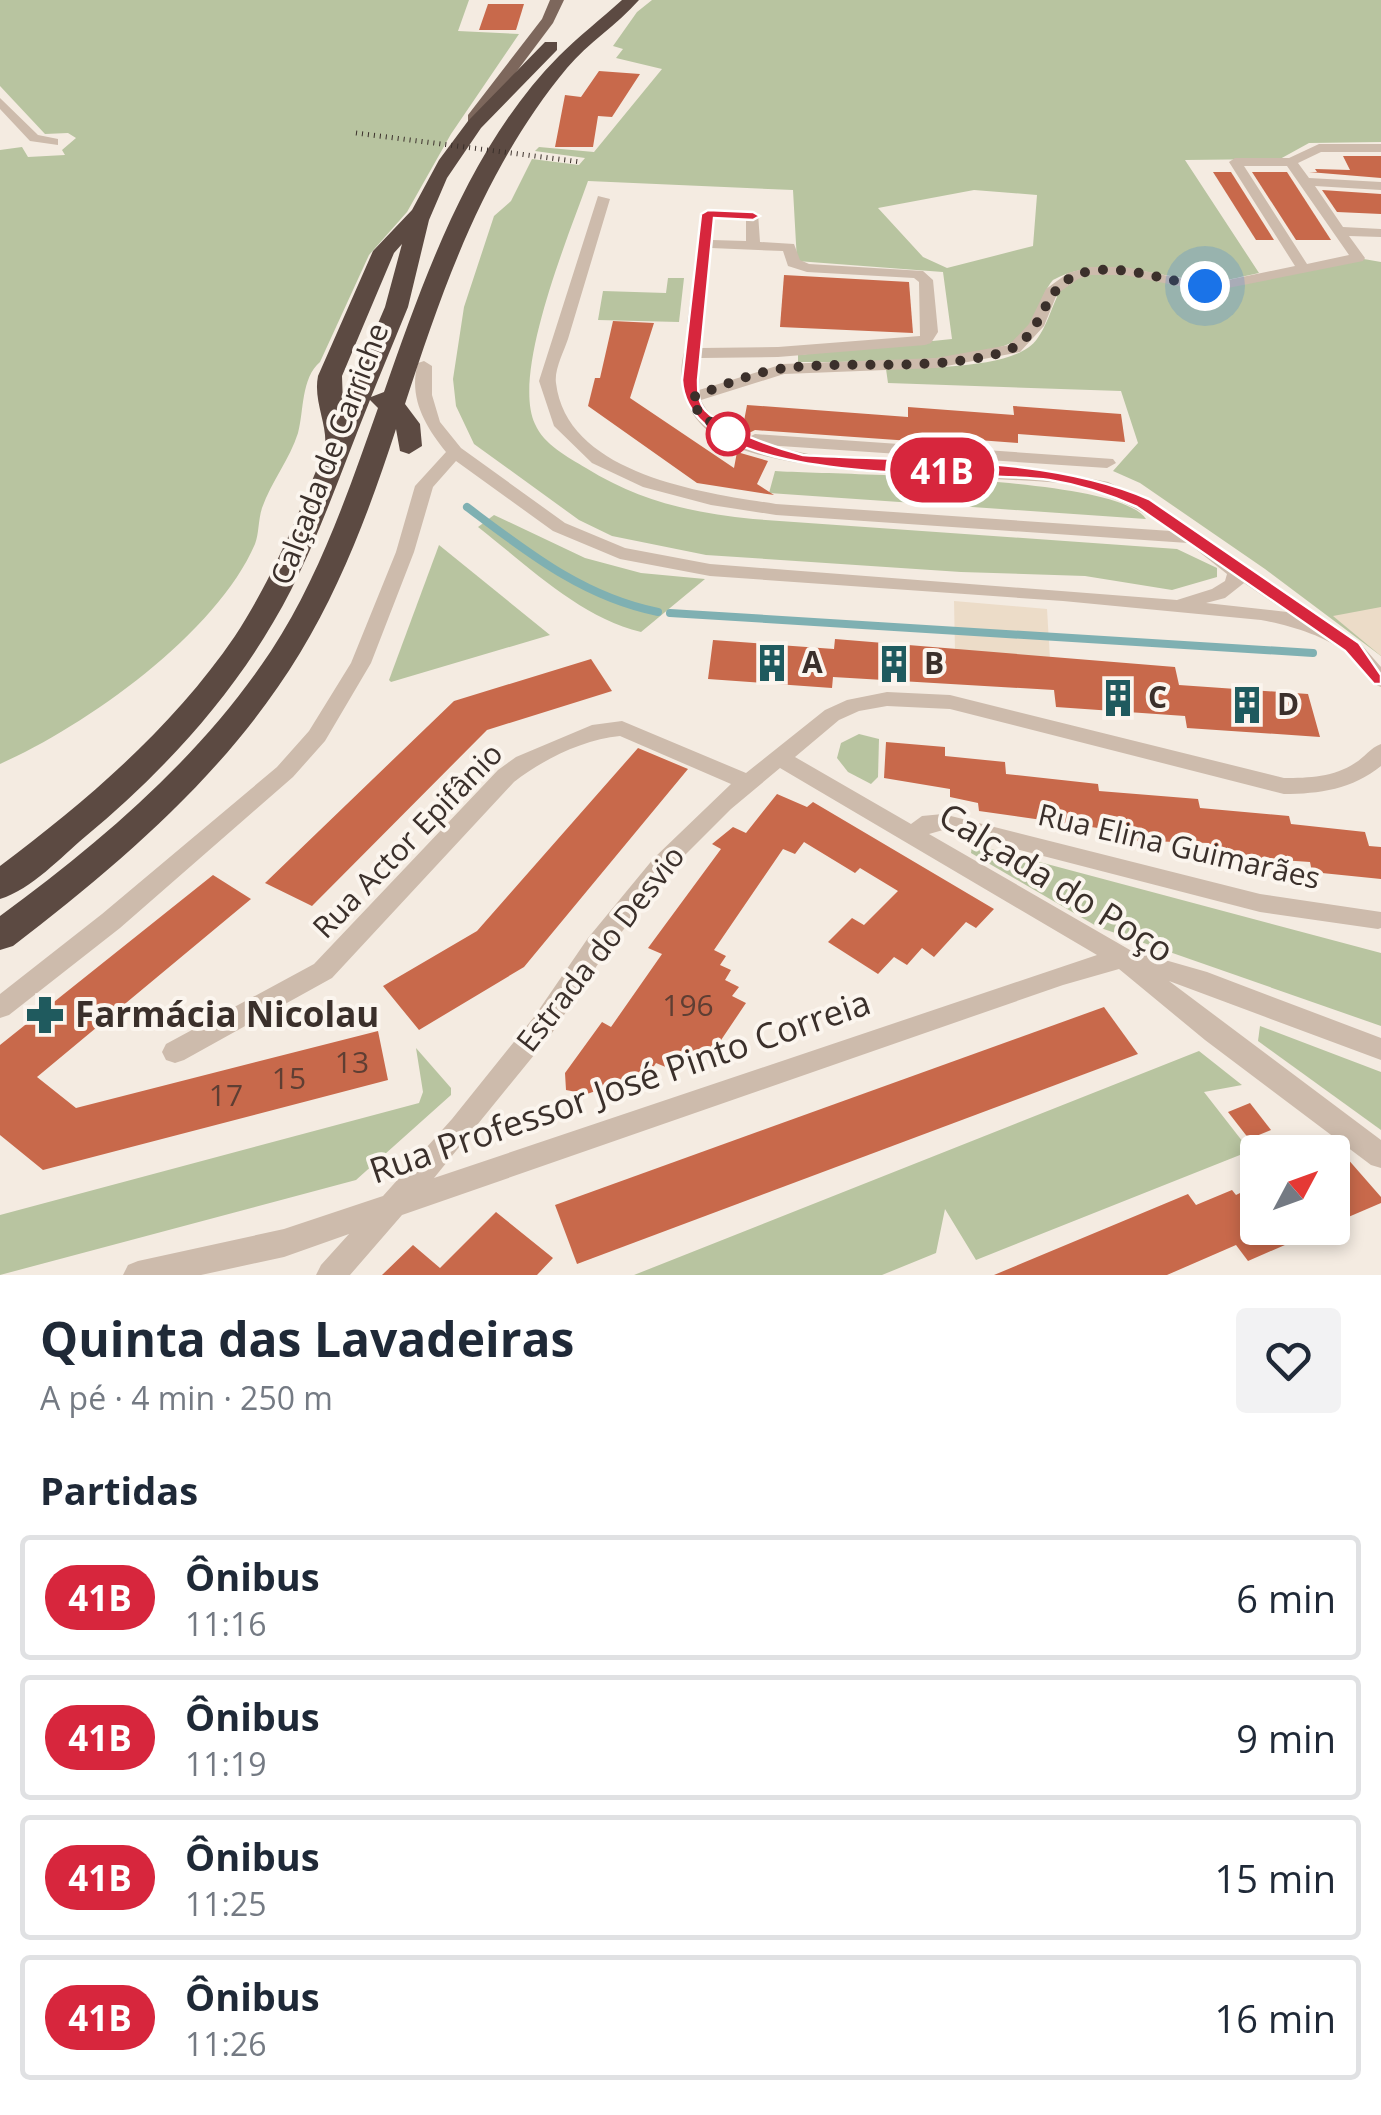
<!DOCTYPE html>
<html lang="pt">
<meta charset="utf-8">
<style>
:root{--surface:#fff;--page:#f2f2f3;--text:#1f2937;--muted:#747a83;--line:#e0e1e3}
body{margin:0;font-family:"Open Sans",sans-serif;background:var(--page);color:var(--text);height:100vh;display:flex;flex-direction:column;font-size:38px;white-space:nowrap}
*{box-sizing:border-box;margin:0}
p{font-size:32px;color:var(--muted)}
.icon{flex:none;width:55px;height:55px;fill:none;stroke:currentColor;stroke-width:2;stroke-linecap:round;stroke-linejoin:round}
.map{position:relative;height:1275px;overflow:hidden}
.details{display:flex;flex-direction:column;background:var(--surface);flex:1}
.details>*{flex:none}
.badge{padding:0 20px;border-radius:32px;font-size:35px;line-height:65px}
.needle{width:65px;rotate:49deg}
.fabs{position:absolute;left:1240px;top:1135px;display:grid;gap:20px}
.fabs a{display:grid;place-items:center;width:110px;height:110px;border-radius:10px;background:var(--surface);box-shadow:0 5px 15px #0003;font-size:50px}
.you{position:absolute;width:50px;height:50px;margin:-25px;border:8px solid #fff;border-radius:50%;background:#1a73e8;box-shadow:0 0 0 15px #1a73e833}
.map>.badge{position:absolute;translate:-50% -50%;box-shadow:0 0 0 5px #fff}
h2{padding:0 40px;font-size:38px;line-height:90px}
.round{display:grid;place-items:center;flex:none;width:105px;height:105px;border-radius:10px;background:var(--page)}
.head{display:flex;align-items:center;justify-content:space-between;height:170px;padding:0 40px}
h1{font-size:48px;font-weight:700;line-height:75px}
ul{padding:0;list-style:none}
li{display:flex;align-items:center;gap:30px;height:125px;margin:0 20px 15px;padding:0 20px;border:5px solid var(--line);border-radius:10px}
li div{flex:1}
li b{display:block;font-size:38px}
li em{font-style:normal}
li .badge{min-width:110px;font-weight:700;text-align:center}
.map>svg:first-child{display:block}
.green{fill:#b8c4a0;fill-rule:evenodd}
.plaza{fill:#ecdcc8}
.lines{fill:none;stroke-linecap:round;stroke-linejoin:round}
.stream{stroke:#7fb0b2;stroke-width:8}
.building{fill:#c8694b}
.street-tunnel{stroke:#cfc6bd;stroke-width:15;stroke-dasharray:15 8;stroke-linecap:butt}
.street{fill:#cdbbac;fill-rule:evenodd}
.primary{fill:#7d675c;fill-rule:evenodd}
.highway{fill:#5c4a42;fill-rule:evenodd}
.rail{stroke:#3b302b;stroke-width:5;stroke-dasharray:1 5;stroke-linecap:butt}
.line{fill:#d7263d;stroke:#fff;stroke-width:2.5}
.walk{stroke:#3b302b;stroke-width:10;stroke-dasharray:0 18}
.stop-dot{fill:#fff;stroke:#d7263d;stroke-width:5}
.labels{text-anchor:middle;stroke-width:8;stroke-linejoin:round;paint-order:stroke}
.street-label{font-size:30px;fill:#3b302b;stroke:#fbf5ee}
.poi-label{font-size:30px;font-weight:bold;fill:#3b302b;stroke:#fbf5ee;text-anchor:start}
.near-number-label{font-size:30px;fill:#5e3e33}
.near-street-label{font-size:35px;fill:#3b302b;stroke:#fbf5ee}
.near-poi-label{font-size:35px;font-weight:bold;fill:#3b302b;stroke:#fbf5ee;text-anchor:start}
</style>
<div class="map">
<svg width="1381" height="1275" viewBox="0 0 1381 1275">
<rect width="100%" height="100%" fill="#f4ebe1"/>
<g class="green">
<path d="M0,0H469L458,31L519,34L451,134L407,212L369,255L320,362C301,378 304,411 298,433C290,459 271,482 262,508C258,521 259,534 255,544C217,633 86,726 0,764V150L22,147L28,157L65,155L62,150L76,138L68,133L45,134L0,86Z"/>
<path d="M652,0H1381V142L1309,143L1280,159L1185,160L1259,273C1244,276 1228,281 1213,281C1158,280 1106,252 1053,280C1039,296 1038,321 1023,335C990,366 846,361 798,362V355L952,339L943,272L797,261L793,190L588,181C569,235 511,373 535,424C544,445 568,457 586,468C639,501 692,513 753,519L1177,549L1217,568V577L1172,590L1085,576L961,572L706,555L612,536L579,520L474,444L456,406L453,379L464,307L494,216L511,201L532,159L579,165L585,158L535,151L539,147L594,152L662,69L616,58L623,49L613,46L637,12ZM974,190L1037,195L1033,246L947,268L923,257L878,208Z"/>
<path d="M1358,258L1381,262V656L1265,569L1140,483L1113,471L1138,443L1121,391L888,383L886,369C922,367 1016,370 1037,339C1046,327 1051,310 1057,297L1051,292C1096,249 1154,288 1206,286C1249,284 1314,266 1358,258Z"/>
<polygon points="668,278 684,278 679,322 598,320 603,291 666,293"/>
<path d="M775,471C836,475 1118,475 1146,519L769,493Z"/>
<path d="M494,515L585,558L641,573L705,579L641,632C579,617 527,565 478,527Z"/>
<polygon points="439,545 550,635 391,682 389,680"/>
<polygon points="859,734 879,739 878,777 871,784 848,772 837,758 841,743"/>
<polygon points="972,844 1381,953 1381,1026 1098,927 971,853"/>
<polygon points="1260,1026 1381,1072 1381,1130 1258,1041"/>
<polygon points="416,1048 451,1088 451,1095 356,1180 0,1275 0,1215 419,1103 423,1092"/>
<polygon points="1199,1051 1242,1085 1204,1092 1250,1151 976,1260 945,1209 936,1253 882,1275 634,1275"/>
</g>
<g class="plaza">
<polygon points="954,601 1047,609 1050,659 955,651"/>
<polygon points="1381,607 1381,656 1333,616"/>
</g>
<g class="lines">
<g class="stream">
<path d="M467,507C527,552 583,597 658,612"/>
<polyline points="670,613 1313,653"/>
</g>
</g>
<g class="building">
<polygon points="488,4 524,4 516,30 479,30"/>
<polygon points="599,71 640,74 612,117 598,116 593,147 555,147 565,95 581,97"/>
<polygon points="1343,156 1381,156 1381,178 1309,172 1317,172 1315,169 1350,170"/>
<polygon points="1213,172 1231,172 1274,240 1256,240"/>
<polygon points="1252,172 1287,172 1331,240 1296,240"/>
<polygon points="1322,190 1381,194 1381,214 1337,212"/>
<polygon points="784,275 909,282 913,333 780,327"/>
<polygon points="613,321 654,323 630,398 734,468 737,452 768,461 757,484 774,495 697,483 588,406 595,378 600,378"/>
<polygon points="747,405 908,417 908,407 1014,415 1013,406 1121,414 1125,442 1018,434 1018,443 911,435 911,441 755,430 747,434 742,432"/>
<polygon points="835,639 1175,667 1179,685 1308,694 1320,737 1187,728 1185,716 1056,707 1054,690 833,677 832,688 708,679 713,640 834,649"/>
<polygon points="591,659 612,691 487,730 312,906 265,883 454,701"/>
<polygon points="886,742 945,747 945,756 1005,762 1006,774 1098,784 1099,791 1198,799 1200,808 1289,816 1291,824 1365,832 1369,846 1381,847 1381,879 1312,872 1310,862 1223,856 1211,852 1209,843 1113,840 1112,830 979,811 978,803 950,797 950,789 884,778"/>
<polygon points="638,748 688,769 524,967 419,1030 383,986 477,931"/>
<polygon points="777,794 807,807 813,802 994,909 976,928 966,922 934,957 922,948 907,965 894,957 878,974 828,942 852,918 864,925 898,891 860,868 855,873 804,842 795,854 783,849 714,950 726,956 720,965 731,970 725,980 739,987 732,996 746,1003 709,1058 696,1053 689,1064 675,1057 668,1068 656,1063 650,1072 587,1094 566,1090 565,1073 602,1022 611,1027 662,954 648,948 721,849 712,844 733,827 746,833"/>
<polygon points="213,875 251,899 37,1077 76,1108 378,1031 388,1080 43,1170 0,1135 0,1045"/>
<polygon points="1104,1007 1138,1054 577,1264 555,1205"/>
<polygon points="1250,1103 1271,1130 1249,1139 1228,1112"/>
<polygon points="1332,1141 1381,1197 1381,1203 1332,1224"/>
<polygon points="1258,1184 1258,1228 1324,1228 1248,1261 1236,1245 1167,1275 994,1275 1188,1194 1196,1205 1232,1190 1236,1195"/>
<polygon points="496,1212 553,1258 537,1275 382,1275 413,1245 440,1268"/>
</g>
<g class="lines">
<polyline class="street-tunnel" points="701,272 703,254"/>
<g class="street">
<polygon points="0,98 38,135 58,139 58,145 30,141 0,109"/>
<path d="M1319,144H1381V152H1321L1298,163L1309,178L1381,182V190L1315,186L1343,227L1381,229V237L1349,236L1365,258L1363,261L1223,289H1193L1125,275H1091L1078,279L1057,294L1044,326L1020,352L936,368L784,374L701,400C709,418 729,431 747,438L755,434L1113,459L1116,463L1107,468L765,445L823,457L1061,473L1108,482L1166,510L1320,617L1321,624L1359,642L1381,667V687C1365,681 1359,663 1346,653C1324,635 1288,625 1261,620L1063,601L710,576L620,559L553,531L456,461L433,487L414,552L371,663L325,741L293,777L120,928L9,1015L0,1018V994L102,914L277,767L309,731L351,663L396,552L415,486L446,452C425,426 408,397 418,363L424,361L432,366V395L440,422L461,448L565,523L625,548L710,564L1177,600L1212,589L1225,581L1227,574L1188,543L776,515L711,505L643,487L592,463L554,426L539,381L598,196L610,199C596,246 582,292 568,339C564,351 554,370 556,383C567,475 704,493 776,504L1171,531C1136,505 1103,492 1061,483C972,476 881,478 792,462C769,457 740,452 719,439C683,417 673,377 688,340H700L701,348L778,347L920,336L919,282L914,278L807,272L788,266L783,251L711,248L708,257H698L701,214L708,210L758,213L760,242L794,244L800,260L809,264L923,271L933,280L938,332L931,343L925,345L778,357L700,358L699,390L783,364L936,358L1009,345L1029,324L1046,289L1068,273L1090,267H1125L1193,281H1223L1295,266L1229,162L1235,158H1289ZM1244,166H1287L1349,255L1307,264ZM714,218L746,220V241L712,240ZM1244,583L1287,612L1206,603L1225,598Z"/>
<polygon points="701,268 708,272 703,324 695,329 687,324 694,272"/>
<path d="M887,692L950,695L1284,778C1309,778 1334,777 1355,763C1365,757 1370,748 1381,744V766C1353,789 1319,794 1284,794L950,709L887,706L859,711L839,720L795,757L911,824L922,816L943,814L1260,894L1381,912V928L1378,929L1260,912L943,830L929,834L1130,950L1207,972L1381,1038V1060L1169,981L1381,1140V1168L1371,1165L1205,1040L1119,969L1063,985L402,1215L350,1275H316L321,1265L349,1234L284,1257L201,1275H123L128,1265L138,1261L284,1229L383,1196L452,1119L534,1017L588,938L654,858L731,784L620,736C584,739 542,760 514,782L332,978L184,1060L175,1063L166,1060L162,1052L166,1044L314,964L498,770L516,757L592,725L622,721L746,773L825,710L847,700ZM780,768L1097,955L434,1178L552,1033L606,952L670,870L731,809Z"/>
</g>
<polygon class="primary" points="550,0 564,0 553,23 484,115 478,131 468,131 468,115 542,19"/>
<path class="highway" d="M622,0H639C617,25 588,43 567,68C485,167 444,284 405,404L420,424L422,446L409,454L400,451L396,429C371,506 342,584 300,653C228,772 121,863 13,946L0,950V916C102,841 200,758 271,651C319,578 349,490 378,408L370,400C344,464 322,529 291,590C242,686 168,768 86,836C61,857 32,889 0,899V866C88,800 173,727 235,636C273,578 299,513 325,449C328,424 313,402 318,376L373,251L412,210L439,160L468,121L545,42H557V50L481,128L447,178L429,220L408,307L371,397L384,392C425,275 470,146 559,56C579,36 601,19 622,0ZM402,244L385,307L343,405L342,376L394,253Z"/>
<polyline class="rail" points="356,133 581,162"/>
</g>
<path class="line" d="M708,210L753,212L760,216L753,220L714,218L698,380C698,391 698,403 706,411C725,431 777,448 803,455C913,462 1048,455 1149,499L1359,643L1381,675V684H1374L1345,651L1137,507C1108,494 1080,485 1049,480C968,469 689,492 682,380L701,214Z"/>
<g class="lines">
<path class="walk" d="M728,434L734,438L700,415L691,398C721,386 753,372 786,368C857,360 930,372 1000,353C1051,339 1035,280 1091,271C1129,265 1168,282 1205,286"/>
</g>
<defs>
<g id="building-bare" transform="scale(3)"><path d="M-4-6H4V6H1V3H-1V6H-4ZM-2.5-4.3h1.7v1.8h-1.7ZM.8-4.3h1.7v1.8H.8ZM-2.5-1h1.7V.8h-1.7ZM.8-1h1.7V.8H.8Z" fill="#1f5a5e" stroke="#fbf5ee" stroke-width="2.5" paint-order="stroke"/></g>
<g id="pharmacy-bare" transform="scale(3)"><path d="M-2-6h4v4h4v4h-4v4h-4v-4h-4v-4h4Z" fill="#1f5a5e" stroke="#fbf5ee" stroke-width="2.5" paint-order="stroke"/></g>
</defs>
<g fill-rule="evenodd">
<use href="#building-bare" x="772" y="663"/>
<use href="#building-bare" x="894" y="664"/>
<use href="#building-bare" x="1118" y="698"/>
<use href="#building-bare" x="1247" y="705"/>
<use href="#pharmacy-bare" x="45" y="1015"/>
</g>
<circle class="stop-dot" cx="728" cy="434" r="20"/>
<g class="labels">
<g class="street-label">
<text transform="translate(330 454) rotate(-69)" y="10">Calçada de Carriche</text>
<text transform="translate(408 841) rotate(-46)" y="10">Rua Actor Epifânio</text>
<text transform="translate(1179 847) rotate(13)" y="10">Rua Elina Guimarães</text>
<text transform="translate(601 949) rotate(-52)" y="10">Estrada do Desvio</text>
</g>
<g class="poi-label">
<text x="802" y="673">A</text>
<text x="924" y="674">B</text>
<text x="1148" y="708">C</text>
<text x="1277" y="715">D</text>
</g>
<g class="near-number-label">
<text x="688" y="1016">196</text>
<text x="352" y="1073">13</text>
<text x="289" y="1089">15</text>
<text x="226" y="1106">17</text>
</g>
<g class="near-street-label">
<text transform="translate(1056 883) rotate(32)" y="12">Calçada do Poço</text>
<text transform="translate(620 1087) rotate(-19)" y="12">Rua Professor José Pinto Correia</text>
</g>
<g class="near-poi-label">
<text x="75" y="1027">Farmácia Nicolau</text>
</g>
</g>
</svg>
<div class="fabs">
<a><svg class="needle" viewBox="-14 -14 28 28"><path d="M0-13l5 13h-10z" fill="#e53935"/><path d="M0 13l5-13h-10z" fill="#747a83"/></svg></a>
</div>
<div class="you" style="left:1205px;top:286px"></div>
<b class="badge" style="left:942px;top:470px;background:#d7263d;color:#fff">41B</b>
</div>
<section class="details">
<div class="head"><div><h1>Quinta das Lavadeiras</h1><p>A pé · 4 min · 250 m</p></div><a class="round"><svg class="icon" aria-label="heart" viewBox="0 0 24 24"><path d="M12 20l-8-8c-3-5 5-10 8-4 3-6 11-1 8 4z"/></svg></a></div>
<h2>Partidas</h2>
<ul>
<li><span class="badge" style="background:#d7263d;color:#fff">41B</span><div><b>Ônibus</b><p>11:16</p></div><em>6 min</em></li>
<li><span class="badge" style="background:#d7263d;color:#fff">41B</span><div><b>Ônibus</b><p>11:19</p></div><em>9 min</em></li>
<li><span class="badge" style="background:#d7263d;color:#fff">41B</span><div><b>Ônibus</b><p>11:25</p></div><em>15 min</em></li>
<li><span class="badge" style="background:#d7263d;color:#fff">41B</span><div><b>Ônibus</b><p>11:26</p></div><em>16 min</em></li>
</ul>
</section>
